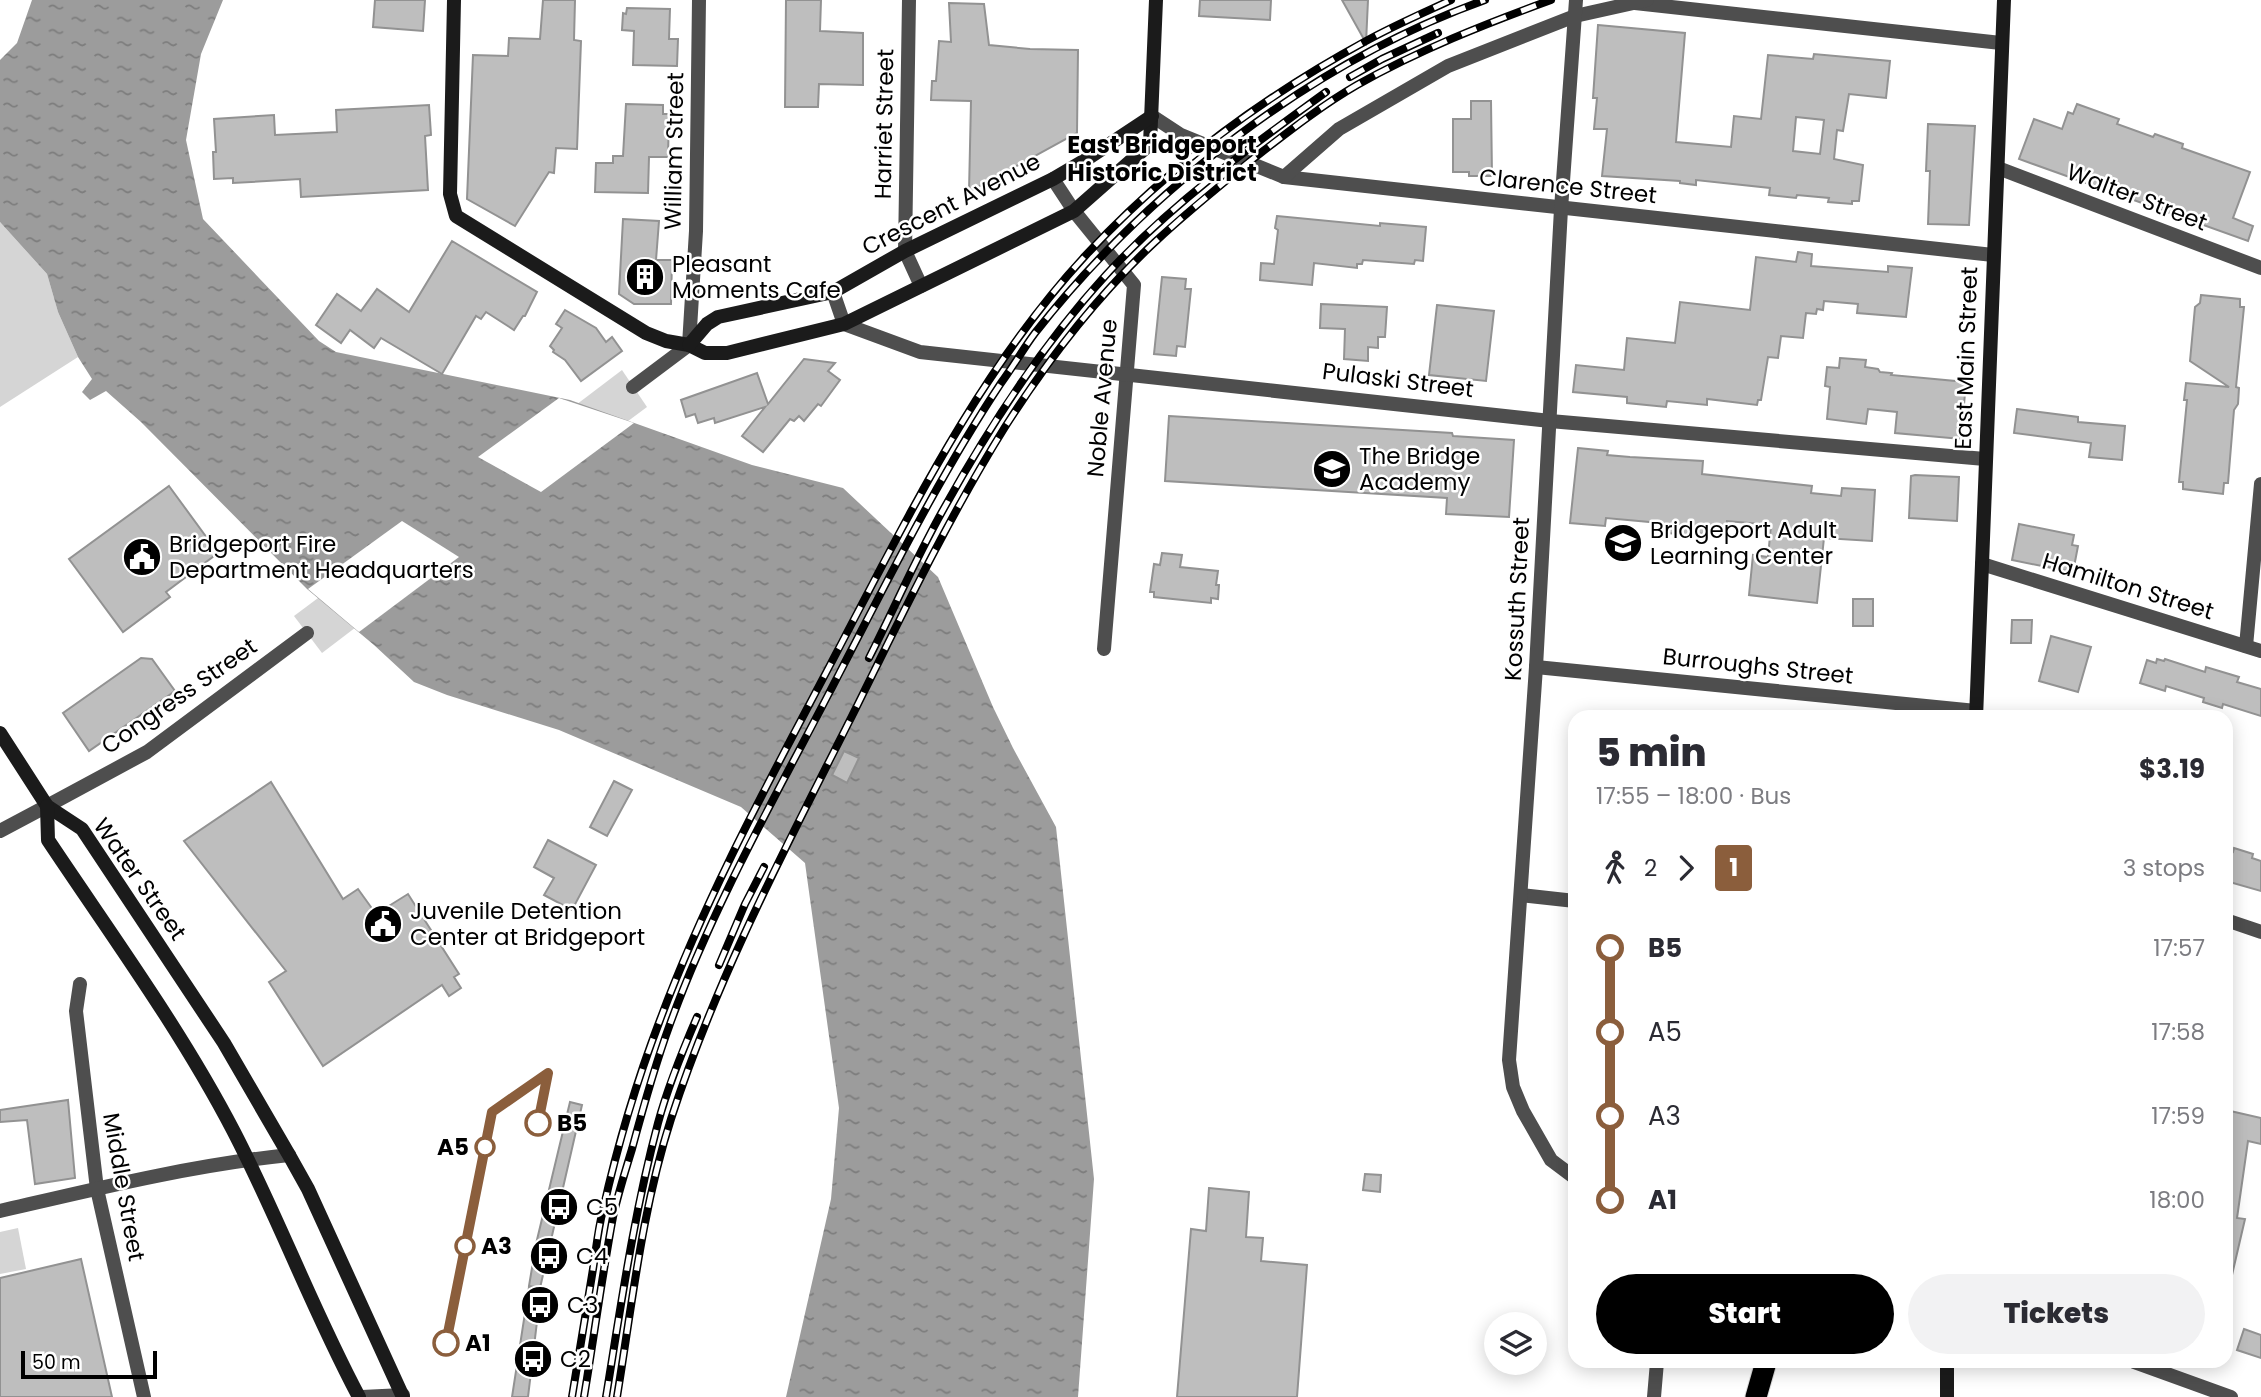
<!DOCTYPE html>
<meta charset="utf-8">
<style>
:root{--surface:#fff;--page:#f2f2f3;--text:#2b2b33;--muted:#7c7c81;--accent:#000}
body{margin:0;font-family:Poppins,sans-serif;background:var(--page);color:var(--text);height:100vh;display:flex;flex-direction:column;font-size:26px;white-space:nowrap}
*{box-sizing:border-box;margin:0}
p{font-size:23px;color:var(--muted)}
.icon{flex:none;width:38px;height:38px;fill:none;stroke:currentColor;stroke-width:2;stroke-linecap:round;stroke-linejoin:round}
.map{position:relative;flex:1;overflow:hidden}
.sheet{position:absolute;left:1568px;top:710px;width:665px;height:658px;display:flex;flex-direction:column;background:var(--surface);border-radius:21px;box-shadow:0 4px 18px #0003}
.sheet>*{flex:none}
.badge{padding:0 14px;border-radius:5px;font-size:24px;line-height:46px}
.tools{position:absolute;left:1484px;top:1312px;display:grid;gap:14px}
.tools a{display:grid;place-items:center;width:63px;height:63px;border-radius:50%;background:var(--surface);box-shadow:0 4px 18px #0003;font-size:35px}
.scale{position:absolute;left:21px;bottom:18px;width:136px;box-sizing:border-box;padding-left:7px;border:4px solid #000;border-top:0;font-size:19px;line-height:24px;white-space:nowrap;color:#000;-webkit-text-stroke:5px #fff;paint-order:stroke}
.map>.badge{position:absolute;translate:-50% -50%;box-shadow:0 0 0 4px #fff}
.legs{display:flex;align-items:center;gap:10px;height:77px;padding:0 28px;font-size:23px}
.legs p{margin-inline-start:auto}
.summary{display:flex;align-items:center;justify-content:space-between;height:119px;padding:0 28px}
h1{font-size:38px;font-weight:800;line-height:52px}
.cta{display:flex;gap:14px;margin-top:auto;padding:14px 28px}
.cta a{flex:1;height:80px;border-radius:42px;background:var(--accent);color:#fff;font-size:28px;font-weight:800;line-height:80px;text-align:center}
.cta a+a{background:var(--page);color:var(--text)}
ul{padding:0 28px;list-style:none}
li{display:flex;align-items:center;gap:24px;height:84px;font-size:26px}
li i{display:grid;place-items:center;width:10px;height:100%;margin:0 9px;background:currentColor}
li i::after{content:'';width:18px;height:18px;margin:-9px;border:5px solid;border-radius:50%;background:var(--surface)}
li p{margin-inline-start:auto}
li:first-child i{background:linear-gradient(#0000 50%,currentColor 0)}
li:last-child i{background:linear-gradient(currentColor 50%,#0000 0)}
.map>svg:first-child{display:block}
.green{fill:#d5d5d5}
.water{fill:url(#water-ripples)}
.pier{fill:#fff}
.building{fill:#bebebe;stroke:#929292;stroke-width:2;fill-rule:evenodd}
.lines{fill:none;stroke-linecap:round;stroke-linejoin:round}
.motorway-casing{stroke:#dbdbdb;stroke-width:23}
.minor{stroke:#4e4e4e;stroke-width:14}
.tertiary{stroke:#4e4e4e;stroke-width:14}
.secondary{stroke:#1b1b1b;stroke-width:14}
.motorway{stroke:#000;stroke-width:21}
.rail-casing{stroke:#000;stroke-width:8}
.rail{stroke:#fff;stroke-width:5;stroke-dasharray:16;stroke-linecap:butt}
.line-1-casing{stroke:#fff;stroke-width:16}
.line-1{stroke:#8b5e3c;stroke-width:10}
.stop-1-dot{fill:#fff;stroke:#8b5e3c;stroke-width:3.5}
.labels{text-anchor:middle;stroke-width:5;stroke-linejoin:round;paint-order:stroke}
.street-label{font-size:23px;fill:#000;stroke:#fff}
.poi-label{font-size:23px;fill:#000;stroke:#fff;text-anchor:start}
.stop-label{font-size:23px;font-weight:bold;fill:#000;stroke:#fff;text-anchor:start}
.neighbourhood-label{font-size:24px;font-weight:bold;fill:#000;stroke:#fff}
</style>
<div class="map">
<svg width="2261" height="1397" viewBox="0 0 2261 1397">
<defs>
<pattern id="water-ripples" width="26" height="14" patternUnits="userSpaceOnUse" patternTransform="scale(1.75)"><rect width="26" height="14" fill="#9c9c9c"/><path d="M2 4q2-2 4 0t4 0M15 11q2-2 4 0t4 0" fill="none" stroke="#7d7d7d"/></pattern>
</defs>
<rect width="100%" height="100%" fill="#fff"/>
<g class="green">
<polygon points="0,222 47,274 58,312 78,357 0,407"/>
<polygon points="622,370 647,407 538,488 494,467"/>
<polygon points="409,530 452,554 322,653 294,616"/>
<polygon points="18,1228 26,1269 0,1274 0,1232"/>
</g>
<polygon class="water" points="32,0 223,0 201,54 186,140 203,219 319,341 336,352 570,400 752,465 843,488 938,577 993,707 1013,748 1056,827 1094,1179 1078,1397 786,1397 831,1199 839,1108 805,863 741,807 559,730 447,695 414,682 374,645 307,589 141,422 106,391 90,400 82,392 92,379 78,357 58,312 47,274 0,222 0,60 17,43"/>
<g class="pier">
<polygon points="559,398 634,423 541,492 478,457"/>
<polygon points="402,521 459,557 359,632 308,589"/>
</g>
<g class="building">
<polygon points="375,0 425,0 423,31 373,27"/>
<polygon points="543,0 575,0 574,40 581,41 577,149 556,148 554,173 549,172 515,226 467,199 473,55 508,56 509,38 540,39"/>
<polygon points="786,0 821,0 820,31 863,33 863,85 819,84 818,107 785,107"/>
<polygon points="1200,0 1271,0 1270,20 1199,16"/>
<polygon points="1342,0 1368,0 1366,43"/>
<polygon points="949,3 984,4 989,45 1030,49 1078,50 1077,133 969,192 971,101 931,100 932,81 936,81 939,41 951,42"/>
<polygon points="627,8 670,9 669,39 678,39 677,66 633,65 634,31 622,30 623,13 626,14"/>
<path d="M1598,25L1685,33L1676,142L1731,147L1734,116L1761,119L1768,55L1813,59L1814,54L1890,61L1886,98L1849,94L1843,131L1837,130L1834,159L1863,165L1859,201H1852V204L1828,202L1829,198L1797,195L1796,198L1769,195L1770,188L1696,180V185L1680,183V181L1602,176L1607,129H1594L1597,98H1593ZM1796,117L1824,120L1820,154L1793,151Z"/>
<polygon points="1471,101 1491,101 1492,176 1469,176 1469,172 1453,172 1453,119 1471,119"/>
<polygon points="626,104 663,105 663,114 669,114 668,157 649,157 648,193 595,192 596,163 613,163 613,156 623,156"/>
<polygon points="2077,104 2119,119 2117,124 2153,137 2155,134 2183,144 2182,148 2250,172 2233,218 2253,226 2248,241 2019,159 2034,119 2062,129 2068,112 2073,114"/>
<polygon points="429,105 431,135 425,136 428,190 301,197 300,179 233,183 233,178 214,179 213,152 216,152 214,119 274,115 275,135 337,132 336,110"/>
<polygon points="1928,124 1975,126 1969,225 1928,224 1930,171 1926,171"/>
<polygon points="1277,216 1380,226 1380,223 1426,227 1423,261 1415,260 1414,264 1363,260 1362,264 1357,264 1357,268 1314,263 1312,285 1260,280 1261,263 1274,264 1278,230 1275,228"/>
<polygon points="623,219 659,221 656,260 672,260 671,304 634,304 619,294"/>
<polygon points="452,241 537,292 525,316 523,316 514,330 486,312 481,319 476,316 442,374 381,338 374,348 350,330 341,343 316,325 337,294 361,311 377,289 409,312"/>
<polygon points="1798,252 1812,254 1811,266 1888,272 1888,266 1912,268 1906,317 1857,313 1858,304 1824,301 1823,310 1817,309 1816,314 1806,313 1803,338 1781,336 1778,358 1768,357 1761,400 1758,400 1757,405 1707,399 1707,405 1667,401 1666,407 1627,403 1627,397 1573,392 1576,365 1624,370 1627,338 1675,343 1680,302 1750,310 1756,257 1796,262"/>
<polygon points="1162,277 1186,279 1185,289 1191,289 1185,347 1177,346 1176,356 1154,354"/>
<polygon points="2201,295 2240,299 2240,307 2244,307 2236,387 2239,388 2238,404 2234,410 2228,483 2224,483 2223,494 2183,489 2183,482 2179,482 2187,400 2184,400 2186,383 2229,387 2190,361 2195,307 2200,303"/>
<polygon points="1321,304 1387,307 1385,337 1378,337 1378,348 1368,347 1368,361 1344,359 1345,329 1320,328"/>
<polygon points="1437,305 1494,311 1486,381 1429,375"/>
<polygon points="565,310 596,328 606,342 612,337 622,351 581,381 565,360 553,352 554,350 550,346 562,328 556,324"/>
<polygon points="1840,358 1866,360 1865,367 1878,369 1880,372 1892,373 1891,375 1966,382 1961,439 1895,433 1897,412 1868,409 1866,424 1827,419 1830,387 1825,386 1827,367 1839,368"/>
<polygon points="804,359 835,363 828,371 840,380 821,406 818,404 804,421 799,416 794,421 790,419 763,452 742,436 765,407 715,423 714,418 698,423 695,414 686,417 681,400 757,373 768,404"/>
<polygon points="2017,409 2078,417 2078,422 2125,426 2122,460 2089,457 2091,443 2014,433"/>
<polygon points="1169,416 1452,433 1453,436 1514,440 1509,517 1446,514 1447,498 1165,481"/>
<polygon points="1578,448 1608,451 1607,455 1630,457 1703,461 1702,474 1812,486 1811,493 1841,496 1842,488 1875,490 1872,541 1824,538 1817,603 1749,595 1753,555 1768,557 1771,525 1727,521 1726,536 1695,533 1695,536 1659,532 1660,523 1606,518 1605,526 1570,523"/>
<polygon points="1915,475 1959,477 1957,521 1909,518 1911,476"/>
<polygon points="169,486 218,553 166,592 170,597 123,632 69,559"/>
<polygon points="2019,524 2074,535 2072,545 2078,546 2074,567 2068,565 2067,571 2012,560"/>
<polygon points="1162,553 1182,555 1180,567 1218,571 1216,585 1219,585 1218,599 1211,598 1211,603 1154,597 1154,592 1150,592 1154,564 1160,565"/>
<rect x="1853" y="599" width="20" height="27"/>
<polygon points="2012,620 2032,620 2031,643 2011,643"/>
<polygon points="2051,636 2091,647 2078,692 2039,681"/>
<polygon points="141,658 152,659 175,691 89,751 63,713"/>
<polygon points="2157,659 2164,661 2165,659 2205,672 2206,667 2239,677 2237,682 2261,689 2261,716 2223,704 2222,708 2203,702 2204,698 2166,686 2165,691 2140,683 2147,660 2156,663"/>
<polygon points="844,751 859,758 847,783 832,775"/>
<polygon points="614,781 632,790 607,836 590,827"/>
<polygon points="271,782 343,899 358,889 376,914 408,894 459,974 454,977 461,988 449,996 442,985 323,1066 269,982 286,971 184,841"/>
<polygon points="548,840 596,865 572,910 544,895 554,878 534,867"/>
<polygon points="2234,848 2253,854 2252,858 2261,861 2261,891 2226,881 2226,850 2233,852"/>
<polygon points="68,1100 75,1178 35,1184 27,1120 0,1122 0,1110"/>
<polygon points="570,1102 582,1105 540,1288 529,1286 536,1244"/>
<polygon points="2226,1110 2261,1118 2261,1144 2248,1141 2237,1218 2245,1219 2232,1275 2226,1274"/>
<polygon points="1365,1174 1381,1175 1380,1192 1363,1190"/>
<polygon points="1209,1188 1249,1192 1246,1237 1263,1238 1261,1261 1307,1265 1297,1397 1177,1397 1191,1229 1206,1231"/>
<polygon points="81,1259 112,1397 0,1397 0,1278"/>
<polygon points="529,1287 541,1288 528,1397 512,1397"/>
<polygon points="2244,1329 2261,1335 2261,1358 2237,1350"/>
</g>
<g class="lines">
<g class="motorway-casing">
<polyline id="motorway" points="1756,1397 1766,1362"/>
</g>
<g class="minor">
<polyline points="909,0 905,251 921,286"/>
<polyline points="1635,3 2001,43"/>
<polyline points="1998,168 2261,268"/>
<polyline points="1284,177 1993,255"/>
<polyline points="1053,179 1074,211 1134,285 1104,649"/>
<polyline points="833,292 844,324 920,352 1550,421 1985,459"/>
<polyline points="633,387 689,345 696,231 699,0"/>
<polyline points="1982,564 2261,651"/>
<polyline points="2246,646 2261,484"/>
<polyline points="1536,667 1976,711"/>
<polyline points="47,806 147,752 307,633"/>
<polyline points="1521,895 1575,901"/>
<polyline points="2226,920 2261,932"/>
<polyline points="80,984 76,1011 97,1189 144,1397"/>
<path d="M0,1211C95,1189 192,1165 289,1155"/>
<polyline points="2134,1362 2231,1397"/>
</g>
<g class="tertiary">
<polyline points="1152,116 1181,135 1284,177 1339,129 1448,66 1575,16 1647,0"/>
<polyline points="0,831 47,806"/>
<polyline points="1575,1178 1551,1160 1523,1111 1513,1087 1509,1060 1536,667 1561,209 1576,0"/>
<polyline points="362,1397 403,1395"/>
<polyline points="1654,1397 1657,1362"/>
</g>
<g class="secondary">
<polyline points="454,0 450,194 456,216 646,333 666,341 689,345 705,353 727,353 844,324 1074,211 1150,144 1156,0"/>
<polyline points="689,345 707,324 718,317 833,292 905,251 1053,179 1087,159 1152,116"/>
<polyline points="1976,718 2004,0"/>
<polyline points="0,733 47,806 82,829 224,1043 289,1155 308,1189 403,1397"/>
<path d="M47,806L48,840C112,936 181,1030 234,1132C279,1219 313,1311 359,1397"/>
<polyline points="1947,1397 1947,1362"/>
</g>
<use href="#motorway" class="motorway"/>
<g class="rail-casing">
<g id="rail">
<polyline points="1350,77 1382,59 1438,33"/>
<path d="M869,658C894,609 916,558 943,510C989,427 1042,345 1106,275C1170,205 1250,147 1326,92"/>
<polyline points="719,965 745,904 764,867"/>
<path d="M572,1397C579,1354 586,1312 593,1269C596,1250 598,1229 603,1210C617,1147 637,1080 660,1020C711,883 784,754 851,625C919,495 986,363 1086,255C1166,169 1263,97 1366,41C1393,26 1423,13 1451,0"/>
<path d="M584,1397C594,1337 602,1276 613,1217C618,1194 625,1172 632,1149C643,1108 655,1065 670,1024C714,902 781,787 840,672C891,574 940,475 1001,383C1013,367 1023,349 1035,333C1147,190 1314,61 1485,0"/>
<path d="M606,1397C621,1305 634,1213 658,1123C668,1086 682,1052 697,1017"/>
<path d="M617,1397C632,1305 642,1209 671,1119C717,977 785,849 852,716C900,619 947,520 1005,427C1047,361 1097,296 1155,242C1185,214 1217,188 1249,162C1284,135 1319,107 1357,85C1419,50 1485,24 1551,0"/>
</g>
</g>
<use href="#rail" class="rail"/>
</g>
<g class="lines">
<g class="line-1-casing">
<polyline id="line-1" points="446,1343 492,1112 548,1073 538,1123"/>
</g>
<use href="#line-1" class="line-1"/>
</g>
<defs>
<g id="building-disc" transform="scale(2.0125)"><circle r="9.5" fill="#000" stroke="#fff"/><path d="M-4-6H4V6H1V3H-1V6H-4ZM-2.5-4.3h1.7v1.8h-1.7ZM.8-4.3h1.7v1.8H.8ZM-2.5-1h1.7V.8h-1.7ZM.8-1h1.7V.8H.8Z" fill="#fff"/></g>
<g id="school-disc" transform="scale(2.0125)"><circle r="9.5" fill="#000" stroke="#fff"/><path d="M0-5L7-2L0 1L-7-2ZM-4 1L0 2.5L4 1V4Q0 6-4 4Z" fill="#fff"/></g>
<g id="civic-disc" transform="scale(2.0125)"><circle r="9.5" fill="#000" stroke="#fff"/><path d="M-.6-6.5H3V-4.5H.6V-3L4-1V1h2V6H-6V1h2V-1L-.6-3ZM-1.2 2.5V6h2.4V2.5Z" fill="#fff"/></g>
<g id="bus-disc" transform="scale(2.0125)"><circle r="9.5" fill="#000" stroke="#fff"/><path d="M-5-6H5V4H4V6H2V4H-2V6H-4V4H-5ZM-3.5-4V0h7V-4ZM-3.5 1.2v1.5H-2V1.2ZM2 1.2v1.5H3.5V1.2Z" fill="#fff"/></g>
</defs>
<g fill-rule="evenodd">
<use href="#building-disc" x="645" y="277"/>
<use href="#school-disc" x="1332" y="469"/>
<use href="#school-disc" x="1623" y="543"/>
<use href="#civic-disc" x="142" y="557"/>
<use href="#civic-disc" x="383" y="924"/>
<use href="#bus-disc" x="559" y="1207"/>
<use href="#bus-disc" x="549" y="1256"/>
<use href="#bus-disc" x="540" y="1305"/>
<use href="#bus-disc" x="533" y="1359"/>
</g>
<g class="stop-1-dot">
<circle cx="538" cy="1123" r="12"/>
<circle cx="485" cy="1147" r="9"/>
<circle cx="465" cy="1246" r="9"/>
<circle cx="446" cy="1343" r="12"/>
</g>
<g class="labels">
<g class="street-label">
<text transform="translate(884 124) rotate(-89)" y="8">Harriet Street</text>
<text transform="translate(674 151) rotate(-89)" y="8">William Street</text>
<text transform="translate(1568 186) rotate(6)" y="8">Clarence Street</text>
<text transform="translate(2137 197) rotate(21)" y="8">Walter Street</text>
<text transform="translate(951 204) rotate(-27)" y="8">Crescent Avenue</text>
<text transform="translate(1966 358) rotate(-88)" y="8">East Main Street</text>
<text transform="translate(1398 380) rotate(7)" y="8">Pulaski Street</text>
<text transform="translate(1102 398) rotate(-85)" y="8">Noble Avenue</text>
<text transform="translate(2128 586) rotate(17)" y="8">Hamilton Street</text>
<text transform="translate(1517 599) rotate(-87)" y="8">Kossuth Street</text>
<text transform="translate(1758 666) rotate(6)" y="8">Burroughs Street</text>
<text transform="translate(179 696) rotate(-35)" y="8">Congress Street</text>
<text transform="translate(140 879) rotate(55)" y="8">Water Street</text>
<text transform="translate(124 1187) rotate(80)" y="8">Middle Street</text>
</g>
<g class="poi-label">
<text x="672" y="272">Pleasant<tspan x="672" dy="26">Moments Cafe</tspan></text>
<text x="1359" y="464">The Bridge<tspan x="1359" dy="26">Academy</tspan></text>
<text x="1650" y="538">Bridgeport Adult<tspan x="1650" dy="26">Learning Center</tspan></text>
<text x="169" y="552">Bridgeport Fire<tspan x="169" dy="26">Department Headquarters</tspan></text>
<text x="410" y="919">Juvenile Detention<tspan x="410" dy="26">Center at Bridgeport</tspan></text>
<text x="586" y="1215">C5</text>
<text x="576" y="1264">C4</text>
<text x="567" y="1313">C3</text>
<text x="560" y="1367">C2</text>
</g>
<g class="stop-label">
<text x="557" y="1131">B5</text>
<text x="469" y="1155" text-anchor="end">A5</text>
<text x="481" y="1254">A3</text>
<text x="465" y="1351">A1</text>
</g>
<g class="neighbourhood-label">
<text x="1162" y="153">East Bridgeport<tspan x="1162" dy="28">Historic District</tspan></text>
</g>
</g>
</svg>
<div class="tools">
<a><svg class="icon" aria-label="layers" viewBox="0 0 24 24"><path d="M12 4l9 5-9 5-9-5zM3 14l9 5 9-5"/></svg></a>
</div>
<div class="scale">50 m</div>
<section class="sheet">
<div class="summary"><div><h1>5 min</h1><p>17:55 – 18:00 · Bus</p></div><b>$3.19</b></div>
<div class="legs"><svg class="icon" aria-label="walk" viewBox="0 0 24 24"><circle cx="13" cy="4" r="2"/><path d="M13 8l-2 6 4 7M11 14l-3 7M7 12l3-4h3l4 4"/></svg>2<svg class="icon" aria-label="forward" viewBox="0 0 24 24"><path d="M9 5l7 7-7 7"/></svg><b class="badge" style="background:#8b5e3c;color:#fff">1</b><p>3 stops</p></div>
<ul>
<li><i style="color:#8b5e3c"></i><b>B5</b><p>17:57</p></li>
<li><i style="color:#8b5e3c"></i><span>A5</span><p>17:58</p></li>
<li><i style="color:#8b5e3c"></i><span>A3</span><p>17:59</p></li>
<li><i style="color:#8b5e3c"></i><b>A1</b><p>18:00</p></li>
</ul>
<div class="cta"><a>Start</a><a>Tickets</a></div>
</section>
</div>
